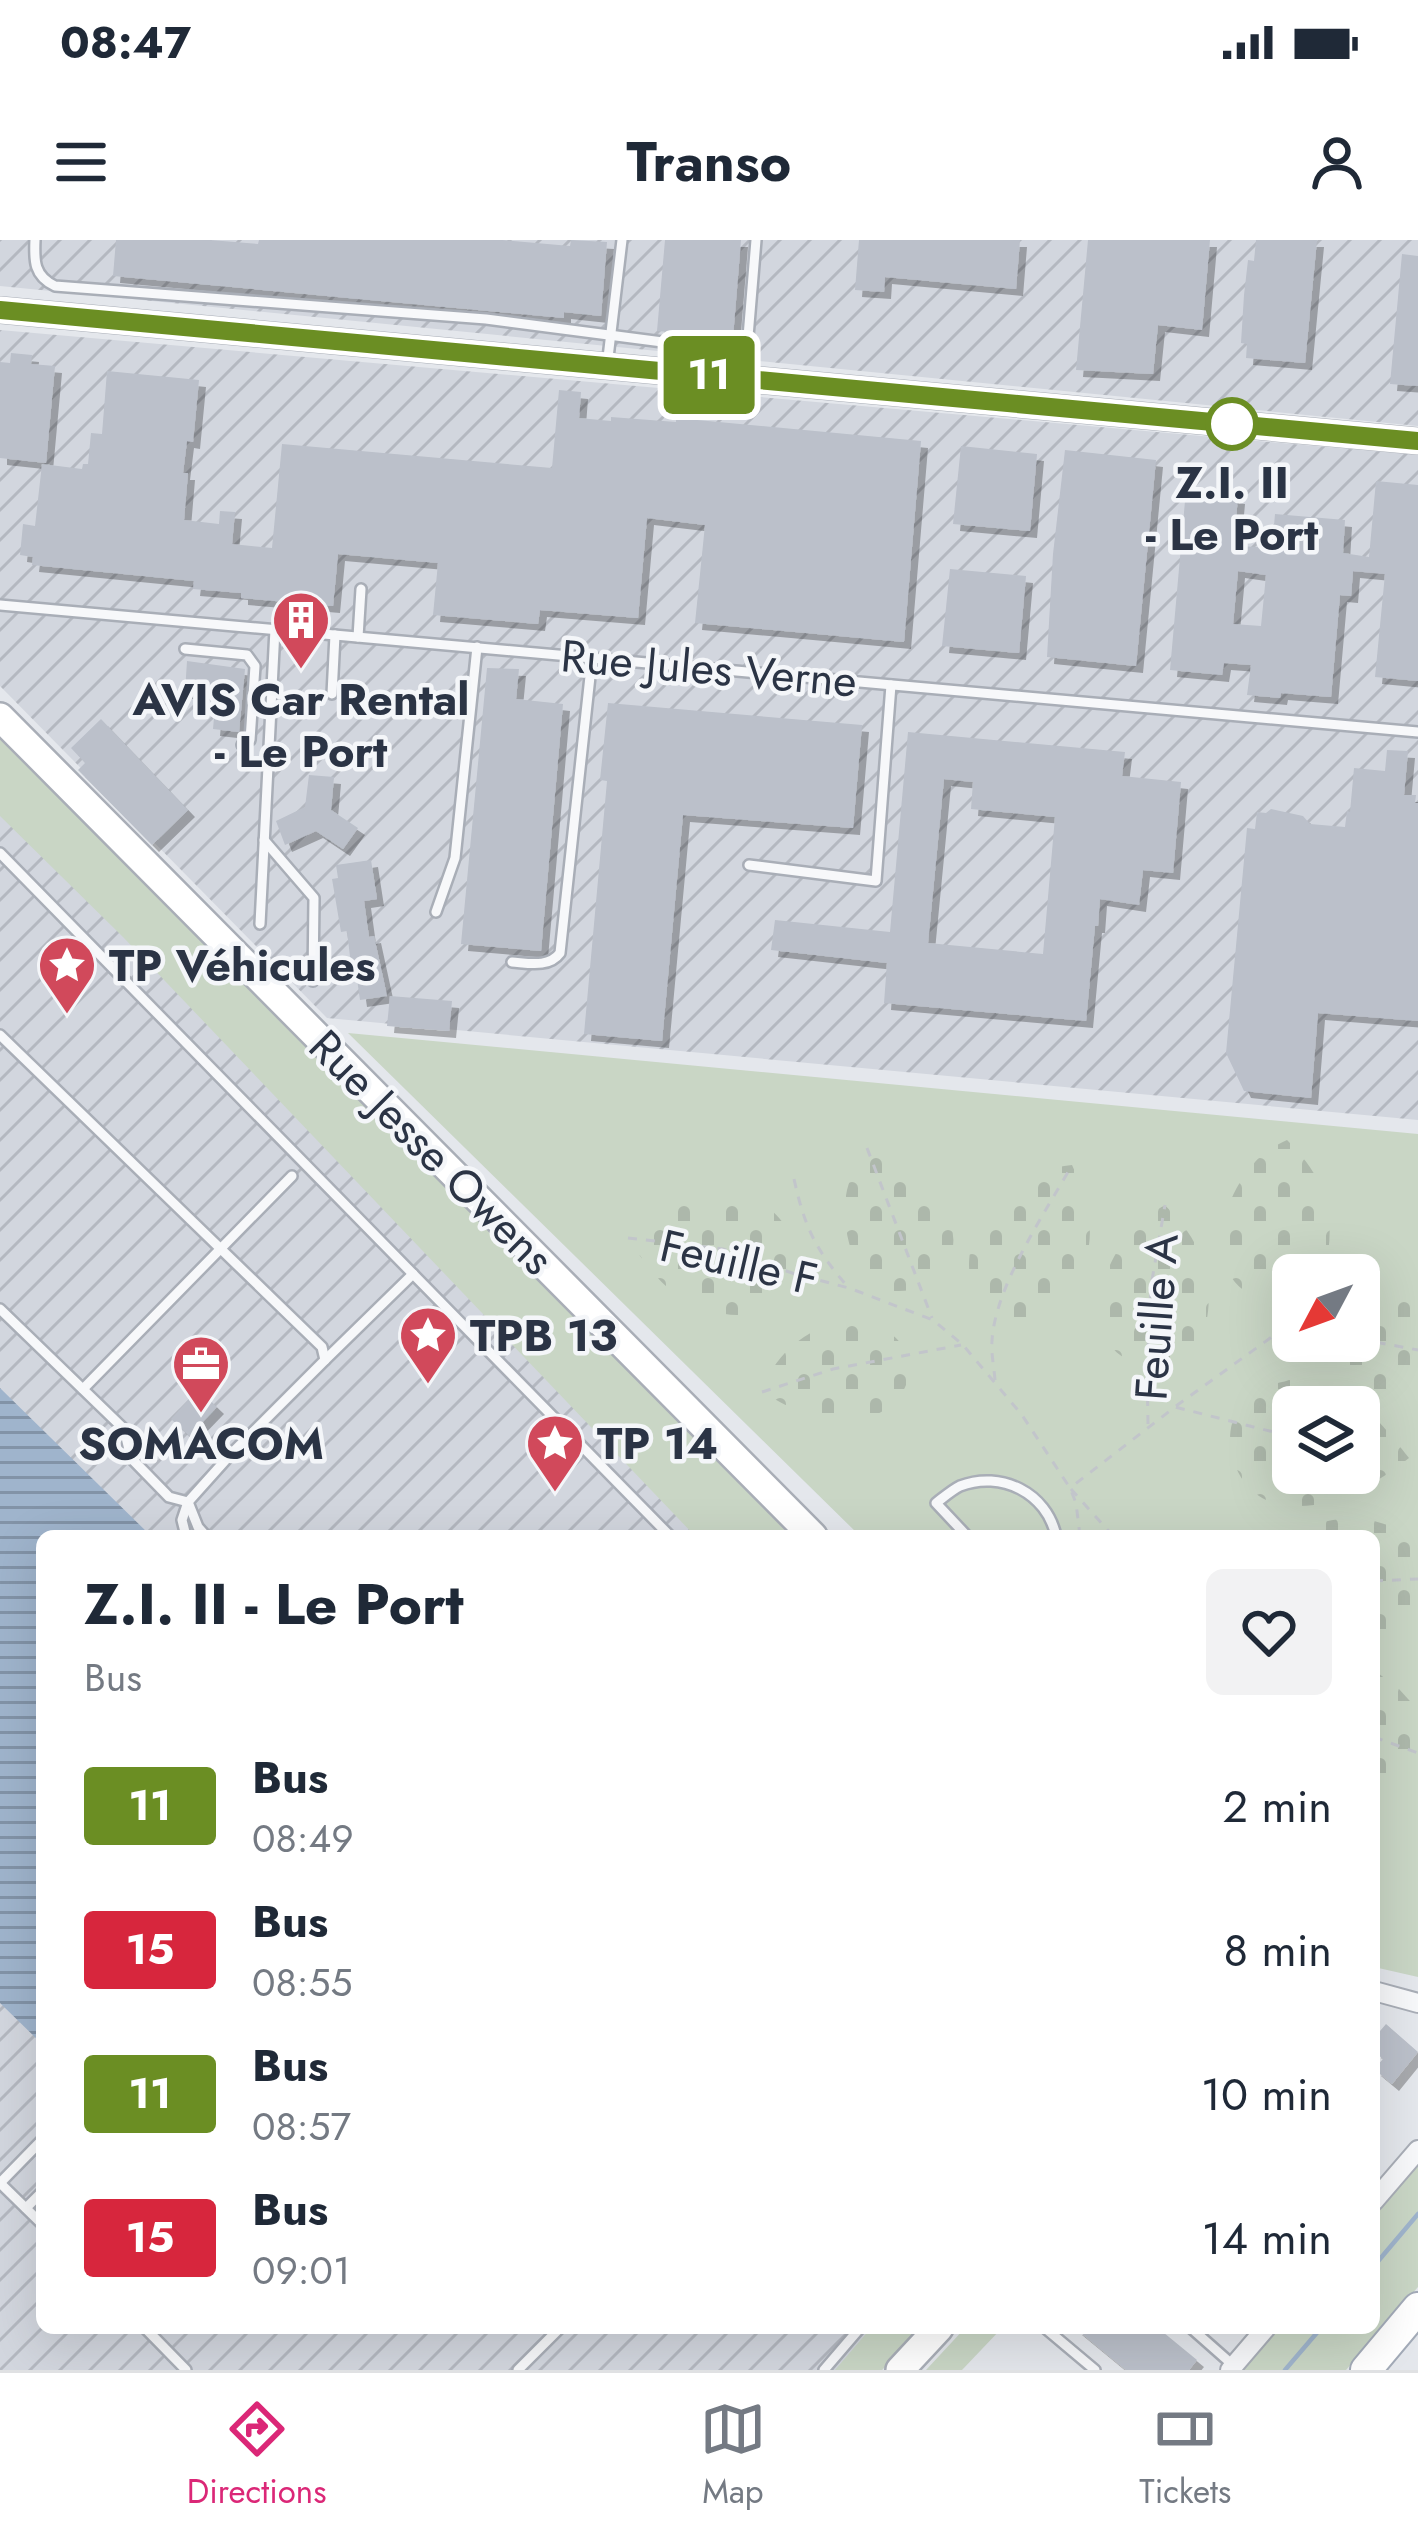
<!DOCTYPE html>
<meta charset="utf-8">
<style>
:root{--surface:#fff;--page:#f2f2f3;--text:#1f2937;--muted:#747a83;--line:#e0e1e3;--accent:#db2777}
body{margin:0;font-family:Jost,sans-serif;background:var(--page);color:var(--text);height:100vh;display:flex;flex-direction:column;font-size:45px;white-space:nowrap}
*{box-sizing:border-box;margin:0}
p{font-size:39px;color:var(--muted)}
.icon{flex:none;width:66px;height:66px;fill:none;stroke:currentColor;stroke-width:2;stroke-linecap:round;stroke-linejoin:round}
.map{position:relative;flex:1;overflow:hidden}
.details{position:absolute;left:36px;top:1290px;width:1344px;height:804px;display:flex;flex-direction:column;background:var(--surface);border-radius:18px;box-shadow:0 12px 48px #0002}
.details>*{flex:none}
.badge{padding:0 24px;border-radius:9px;font-size:42px;line-height:78px}
.needle{width:78px;rotate:229deg}
.tools{position:absolute;left:1272px;top:1014px;display:grid;gap:24px}
.tools a{display:grid;place-items:center;width:108px;height:108px;border-radius:18px;background:var(--surface);box-shadow:0 12px 48px #0002;font-size:60px}
.map>.badge{position:absolute;translate:-50% -50%;box-shadow:0 0 0 6px #fff}
.round{display:grid;place-items:center;flex:none;width:126px;height:126px;border-radius:18px;background:var(--page)}
.headline{display:flex;align-items:center;justify-content:space-between;height:204px;padding:0 48px}
h1{font-size:57px;font-weight:700;line-height:90px}
ul{padding:0;list-style:none}
li{display:flex;align-items:center;gap:36px;height:144px;padding:0 48px}
li div{flex:1}
li b{display:block;font-size:45px}
li em{font-style:normal}
li .badge{min-width:132px;font-weight:700;text-align:center}
.status{display:flex;justify-content:space-between;align-items:center;height:84px;padding:0 60px;background:var(--surface);direction:ltr}
.status svg{height:33px;fill:currentColor}
header{display:flex;justify-content:space-between;align-items:center;height:156px;padding:0 48px;background:var(--surface);font-size:54px;font-weight:700}
.menu{display:flex;justify-content:space-around;align-items:center;height:168px;border-top:3px solid var(--line);background:var(--surface);font-size:33px;color:var(--muted)}
.menu a{display:grid;justify-items:center;gap:6px}
.menu .on{color:var(--accent)}
.map>svg:first-child{display:block}
.industrial{fill:url(#industrial-furrows)}
.green{fill:#c9d6c5;fill-rule:evenodd}
.cemetery{fill:url(#cemetery-stones);fill-rule:evenodd}
.water{fill:url(#water-rules)}
.lines{fill:none;stroke-linecap:round;stroke-linejoin:round}
.stream{stroke:#9fb4cc;stroke-width:4.5}
.building{fill:#bbc0ca;fill-rule:evenodd;filter:url(#shadow)}
.service-casing{stroke:#a9aeb7;stroke-width:14}
.minor-casing{stroke:#a9aeb7;stroke-width:22}
.tertiary-casing{stroke:#a9aeb7;stroke-width:28}
.secondary-casing{stroke:#a9aeb7;stroke-width:32}
.primary-casing{stroke:#a3abb8;stroke-width:34}
.path{stroke:#c2c5cb;stroke-width:3;stroke-dasharray:9 9;stroke-linecap:butt}
.service{stroke:#f7f8fa;stroke-width:9}
.minor{stroke:#f7f8fa;stroke-width:18}
.tertiary{stroke:#f7f8fa;stroke-width:24}
.secondary{stroke:#fff;stroke-width:27}
.primary{stroke:#fff;stroke-width:30}
.line-casing{stroke:#fff;stroke-width:27}
.line{stroke:#6b8e23;stroke-width:18}
.stop-dot{fill:#fff;stroke:#6b8e23;stroke-width:6}
.labels{text-anchor:middle;stroke-width:9;stroke-linejoin:round;paint-order:stroke}
.stop-label{font-size:45px;font-weight:bold;fill:#2b3445;stroke:#f4f6f9}
.street-label{font-size:45px;fill:#2b3445;stroke:#f4f6f9}
.poi-label{font-size:45px;font-weight:bold;fill:#2b3445;stroke:#f4f6f9;text-anchor:start}
</style>
<div class="status"><b>08:47</b><svg viewBox="0 0 49 12"><path d="M0 12V9h3v3zM5 12V6h3v6zM10 12V3h3v9zM15 12V0h3v12zM26 1h20v11H26zM47 4h2v5h-2z"/></svg></div>
<header><svg class="icon" aria-label="menu" viewBox="0 0 24 24"><path d="M4 6h16M4 12h16M4 18h16"/></svg>Transo<svg class="icon" aria-label="person" viewBox="0 0 24 24"><circle cx="12" cy="8" r="4"/><path d="M4 21q1-7 8-7t8 7"/></svg></header>
<div class="map">
<svg width="1418" height="2130" viewBox="0 0 1418 2130">
<defs>
<pattern id="industrial-furrows" width="10" height="10" patternUnits="userSpaceOnUse" patternTransform="scale(3)"><rect width="10" height="10" fill="#d2d6de"/><path d="M-1 1l2-2M0 10L10 0M9 11l2-2" fill="none" stroke="#b4b8c0"/></pattern>
<pattern id="cemetery-stones" width="16" height="16" patternUnits="userSpaceOnUse" patternTransform="scale(3)"><rect width="16" height="16" fill="#c9d6c5"/><path d="M2 7V4a2 2 0 0 1 4 0v3zM10 15v-3a2 2 0 0 1 4 0v3z" fill="#adb8ab"/></pattern>
<pattern id="water-rules" width="6" height="5" patternUnits="userSpaceOnUse" patternTransform="scale(3)"><rect width="6" height="5" fill="#9fb4cc"/><path d="M0 2.5h6" fill="none" stroke="#8293a7"/></pattern>
<filter id="shadow"><feDropShadow dx="7" dy="7" stdDeviation="0" flood-color="#0004"/></filter>
</defs>
<rect width="100%" height="100%" fill="#e4e7ec"/>
<g class="industrial">
<polygon points="0,0 1418,0 1418,186 0,46"/>
<polygon points="0,90 1418,215 1418,880 327,778 0,446"/>
<polygon points="0,498 791,1296 42,1296 42,2088 920,2088 882,2130 0,2130"/>
</g>
<g class="green">
<polygon points="0,498 791,1296 695,1296 123,697 0,576"/>
<path d="M348,793L1418,894V1737L1374,1727V1296H860ZM1293,1035H1359V1101H1293ZM1293,1167H1359V1233H1293Z"/>
<polygon points="1418,1921 1418,2047 1346,2130 1238,2130 1274,2088 1374,2088 1374,1972"/>
<polygon points="871,2088 920,2088 882,2130 835,2130"/>
<polygon points="965,2088 1002,2088 962,2130 926,2130"/>
</g>
<g class="cemetery">
<path d="M1287,900C1329,942 1337,978 1324,1035H1293V1060C1280,1065 1270,1063 1257,1058C1196,1031 1224,949 1263,914C1270,908 1279,904 1287,900Z"/>
<path d="M867,908C907,916 963,966 952,1012C948,1027 933,1039 922,1049C910,1050 896,1053 885,1049C850,1037 840,982 847,950C851,934 859,922 867,908Z"/>
<path d="M1072,925C1083,949 1093,978 1089,1005C1082,1049 1031,1109 988,1065C976,1053 969,1042 969,1025C970,1005 973,990 987,974C1010,949 1037,928 1072,925Z"/>
<path d="M696,959C718,960 750,957 769,969C779,975 787,988 792,998C808,1035 777,1075 737,1075C720,1075 699,1068 684,1059C659,1045 643,1021 628,998C649,980 669,968 696,959Z"/>
<path d="M1165,965C1178,979 1190,992 1198,1010C1216,1049 1215,1114 1165,1129C1156,1131 1147,1129 1138,1125C1102,1110 1090,1080 1103,1043C1115,1008 1133,982 1165,965Z"/>
<path d="M1402,1054L1418,1058V1156C1371,1163 1347,1146 1335,1102L1359,1101V1062L1371,1057Z"/>
<path d="M856,1077C874,1083 900,1094 907,1114C919,1146 888,1176 859,1180C824,1186 791,1169 762,1152C776,1109 812,1085 856,1077Z"/>
<path d="M1289,1140C1352,1149 1372,1170 1409,1218C1373,1246 1327,1274 1278,1264C1226,1253 1210,1171 1262,1148C1270,1144 1281,1143 1289,1140ZM1293,1167H1359V1233H1293Z"/>
<path d="M1364,1278L1401,1289L1418,1299V1377L1374,1396V1296H1299C1318,1279 1340,1278 1364,1278Z"/>
<polygon points="1374,1430 1399,1449 1418,1470 1418,1537 1414,1539 1374,1543"/>
</g>
<polygon class="water" points="0,1148 151,1296 42,1296 42,1804 0,1763"/>
<g class="lines">
<g class="stream">
<polyline points="1374,2026 1418,1974"/>
<polyline points="1285,2130 1321,2088"/>
</g>
</g>
<g class="building">
<polygon points="116,0 210,0 258,4 259,0 502,0 570,6 571,0 607,2 601,76 564,72 564,78 113,36"/>
<polygon points="665,0 741,0 733,97 657,91"/>
<polygon points="859,0 1020,0 1016,49 885,37 884,52 855,50"/>
<polygon points="1088,0 1210,0 1202,90 1158,85 1153,134 1076,130"/>
<polygon points="1256,0 1317,0 1305,123 1246,118 1247,104 1241,103 1244,55 1248,20 1254,21"/>
<polygon points="1402,14 1418,16 1418,146 1390,144"/>
<polygon points="11,113 32,115 31,124 55,126 46,223 0,218 0,122 10,123"/>
<polygon points="107,131 199,140 193,202 187,201 183,233 188,233 184,280 219,284 220,271 235,272 232,304 272,308 282,204 552,228 559,150 581,152 579,178 611,181 611,177 676,182 676,178 921,201 904,402 695,383 705,285 647,278 638,378 540,370 538,384 433,375 438,323 338,314 333,366 241,358 241,353 193,349 194,341 32,325 33,317 20,315 23,284 35,286 42,224 82,229 83,224 88,224 91,193 102,194"/>
<polygon points="961,206 1037,214 1030,291 953,284"/>
<polygon points="1065,210 1156,220 1136,426 1047,417 1053,314"/>
<path d="M1376,241L1418,245V441L1375,437L1385,334L1353,331L1351,356L1340,355L1331,457L1281,453L1280,458L1247,455L1251,425L1224,423L1222,435L1170,430L1185,261H1191L1192,252L1238,257L1234,301L1240,302V306L1272,308L1275,274L1345,280L1343,313L1369,317ZM1238,331L1266,335L1261,386L1233,384Z"/>
<polygon points="950,329 1026,336 1019,413 942,406"/>
<polygon points="187,421 245,429 239,492 213,489 216,455 185,452"/>
<polygon points="487,428 519,429 516,459 563,464 541,711 461,704"/>
<polygon points="608,463 862,485 853,588 683,575 662,801 584,794 607,541 600,540"/>
<polygon points="101,479 188,570 152,605 78,530 85,523 71,508"/>
<path d="M908,492L1125,512L1122,536L1181,542L1173,633L1143,630L1139,665L1100,659L1098,686H1095L1086,781L884,763L887,723L771,710L775,680L890,692ZM944,539L973,542L971,569L1055,577L1043,714L928,703Z"/>
<polygon points="1387,510 1408,511 1404,555 1416,555 1415,563 1418,563 1418,781 1318,773 1311,858 1244,851 1226,813 1247,588 1255,589 1257,572 1266,573 1271,569 1303,576 1310,584 1345,587 1347,571 1350,572 1354,528 1385,531"/>
<polygon points="309,535 334,537 331,570 358,588 343,609 316,591 285,605 276,581 305,567"/>
<polygon points="371,620 377,659 364,661 369,697 374,696 387,756 360,760 355,725 351,725 347,691 341,692 332,639 338,638 336,625"/>
<polygon points="390,756 452,761 449,791 387,786"/>
<polygon points="198,1149 217,1167 189,1196 171,1179"/>
<polygon points="1386,1784 1418,1812 1392,1844 1374,1829 1383,1819 1374,1811 1374,1798"/>
<polygon points="1075,2088 1158,2088 1197,2120 1189,2130 1126,2130"/>
</g>
<g class="lines">
<g class="service-casing">
<g id="service">
<path d="M35,0C34,21 34,36 55,46L486,79L747,113"/>
<polyline points="607,126 622,0"/>
<polyline points="745,133 756,0"/>
<polyline points="0,365 1418,492"/>
<polyline points="358,397 361,349"/>
<polyline points="185,409 247,415 255,426 250,500 242,505"/>
<polyline points="332,454 335,395"/>
<polyline points="264,600 314,658 313,741"/>
<polyline points="0,613 670,1296"/>
<polyline points="749,625 876,641 891,445"/>
<polyline points="436,672 455,618 477,407"/>
<polyline points="260,684 275,389"/>
<path d="M512,722C528,723 549,728 560,713L592,418"/>
<polyline points="0,795 322,1107 325,1120 231,1214 188,1262 182,1280 186,1296"/>
<polyline points="0,1069 124,1189 131,1218 169,1257 188,1262 198,1287 206,1296"/>
<polyline points="325,1120 413,1034"/>
<polyline points="83,1149 292,936"/>
<path d="M967,1296L936,1263C944,1257 952,1250 960,1246C1001,1230 1047,1253 1056,1296"/>
<polyline points="0,1943 42,1900"/>
<polyline points="0,1943 42,1984"/>
<polyline points="26,1968 42,1952"/>
<polyline points="145,2088 186,2130"/>
<polyline points="1045,2088 1095,2130"/>
<polyline points="1191,2088 1234,2126"/>
<polyline points="518,2130 560,2088"/>
<polyline points="824,2130 860,2088"/>
</g>
</g>
<g class="minor-casing">
<g id="minor">
<polyline points="1374,1751 1418,1763"/>
<polyline points="1374,1961 1418,1910"/>
<polyline points="1230,2130 1266,2088"/>
</g>
</g>
<g class="tertiary-casing">
<polyline id="tertiary" points="0,70 1418,201"/>
</g>
<g class="secondary-casing">
<g id="secondary">
<polyline points="0,477 813,1296"/>
<polyline points="900,2130 939,2088"/>
</g>
</g>
<g class="primary-casing">
<polyline id="primary" points="1366,2130 1418,2068"/>
</g>
<g class="path">
<polyline points="867,908 932,1078"/>
<path d="M794,939C805,988 815,1009 848,1047"/>
<polyline points="628,998 723,1009 795,1034 849,1048 933,1080 963,1105 1022,1175 1070,1248 1076,1263 1080,1296"/>
<polyline points="1359,1099 1418,1110"/>
<path d="M995,1140C994,1127 991,1113 992,1101C995,1046 1045,973 1072,925"/>
<polyline points="762,1152 833,1129 961,1105"/>
<polyline points="1176,1166 1287,1086 1293,1087"/>
<polyline points="1148,1184 1147,1129 1151,1046 1165,965"/>
<polyline points="1359,1214 1374,1218"/>
<polyline points="1113,1296 1070,1248 1175,1167 1293,1197"/>
<polyline points="1374,1341 1418,1339"/>
<polyline points="1374,1497 1418,1513"/>
</g>
<use href="#service" class="service"/>
<use href="#minor" class="minor"/>
<use href="#tertiary" class="tertiary"/>
<use href="#secondary" class="secondary"/>
<use href="#primary" class="primary"/>
</g>
<g class="lines">
<g class="line-casing">
<polyline id="line" points="0,70 1418,201"/>
</g>
<use href="#line" class="line"/>
</g>
<defs>
<g id="building-pin" transform="scale(3)"><path d="M0 17L-7.5 6A9.5 9.5 0 1 1 7.5 6Z" fill="#d1495b" stroke="#f4f6f9"/><path d="M-4-6H4V6H1V3H-1V6H-4ZM-2.5-4.3h1.7v1.8h-1.7ZM.8-4.3h1.7v1.8H.8ZM-2.5-1h1.7V.8h-1.7ZM.8-1h1.7V.8H.8Z" fill="#fff"/></g>
<g id="sight-pin" transform="scale(3)"><path d="M0 17L-7.5 6A9.5 9.5 0 1 1 7.5 6Z" fill="#d1495b" stroke="#f4f6f9"/><path d="M0-6L1.8-2.2L6-1.7L2.9 1.2L3.7 5.4L0 3.3L-3.7 5.4L-2.9 1.2L-6-1.7L-1.8-2.2Z" fill="#fff"/></g>
<g id="office-pin" transform="scale(3)"><path d="M0 17L-7.5 6A9.5 9.5 0 1 1 7.5 6Z" fill="#d1495b" stroke="#f4f6f9"/><path d="M-6-3h4V-5.5h4V-3h4V5H-6ZM-1-4.5V-3h2v-1.5ZM-6 0V1H6V0Z" fill="#fff"/></g>
</defs>
<g fill-rule="evenodd">
<use href="#building-pin" x="301" y="380"/>
<use href="#sight-pin" x="67" y="725"/>
<use href="#sight-pin" x="428" y="1095"/>
<use href="#office-pin" x="201" y="1124"/>
<use href="#sight-pin" x="555" y="1203"/>
</g>
<circle class="stop-dot" cx="1232" cy="184" r="24"/>
<g class="labels">
<g class="stop-label">
<text x="1232" y="258">Z.I. II<tspan x="1232" dy="52">- Le Port</tspan></text>
</g>
<g class="street-label">
<text transform="translate(709 428) rotate(5)" y="16">Rue Jules Verne</text>
<text transform="translate(432 912) rotate(45)" y="16">Rue Jesse Owens</text>
<text transform="translate(739 1022) rotate(13)" y="16">Feuille F</text>
<text transform="translate(1156 1077) rotate(-86)" y="16">Feuille A</text>
</g>
<g class="poi-label">
<text x="301" y="475" text-anchor="middle">AVIS Car Rental<tspan x="301" dy="52">- Le Port</tspan></text>
<text x="109" y="741">TP Véhicules</text>
<text x="470" y="1111">TPB 13</text>
<text x="201" y="1219" text-anchor="middle">SOMACOM</text>
<text x="597" y="1219">TP 14</text>
</g>
</g>
</svg>
<div class="tools">
<a><svg class="needle" viewBox="-14 -14 28 28"><path d="M0-13l5 13h-10z" fill="#e53935"/><path d="M0 13l5-13h-10z" fill="#747a83"/></svg></a>
<a><svg class="icon" aria-label="layers" viewBox="0 0 24 24"><path d="M12 4l9 5-9 5-9-5zM3 14l9 5 9-5"/></svg></a>
</div>
<b class="badge" style="left:709px;top:135px;background:#6b8e23;color:#fff">11</b>
<section class="details">
<div class="headline"><div><h1>Z.I. II - Le Port</h1><p>Bus</p></div><a class="round"><svg class="icon" aria-label="heart" viewBox="0 0 24 24"><path d="M12 20l-8-8c-3-5 5-10 8-4 3-6 11-1 8 4z"/></svg></a></div>
<ul>
<li><span class="badge" style="background:#6b8e23;color:#fff">11</span><div><b>Bus</b><p>08:49</p></div><em>2 min</em></li>
<li><span class="badge" style="background:#d7263d;color:#fff">15</span><div><b>Bus</b><p>08:55</p></div><em>8 min</em></li>
<li><span class="badge" style="background:#6b8e23;color:#fff">11</span><div><b>Bus</b><p>08:57</p></div><em>10 min</em></li>
<li><span class="badge" style="background:#d7263d;color:#fff">15</span><div><b>Bus</b><p>09:01</p></div><em>14 min</em></li>
</ul>
</section>
</div>
<nav class="menu">
<a class="on"><svg class="icon" aria-label="directions" viewBox="0 0 24 24"><path d="M12 3l9 9-9 9-9-9zM9 14v-3h6M13 9l2 2-2 2"/></svg>Directions</a>
<a><svg class="icon" aria-label="map" viewBox="0 0 24 24"><path d="M3 6l6-2 6 2 6-2v14l-6 2-6-2-6 2zM9 4v14M15 6v14"/></svg>Map</a>
<a><svg class="icon" aria-label="tickets" viewBox="0 0 24 24"><path d="M3 7h18v10H3zM15 7v10"/></svg>Tickets</a>
</nav>
